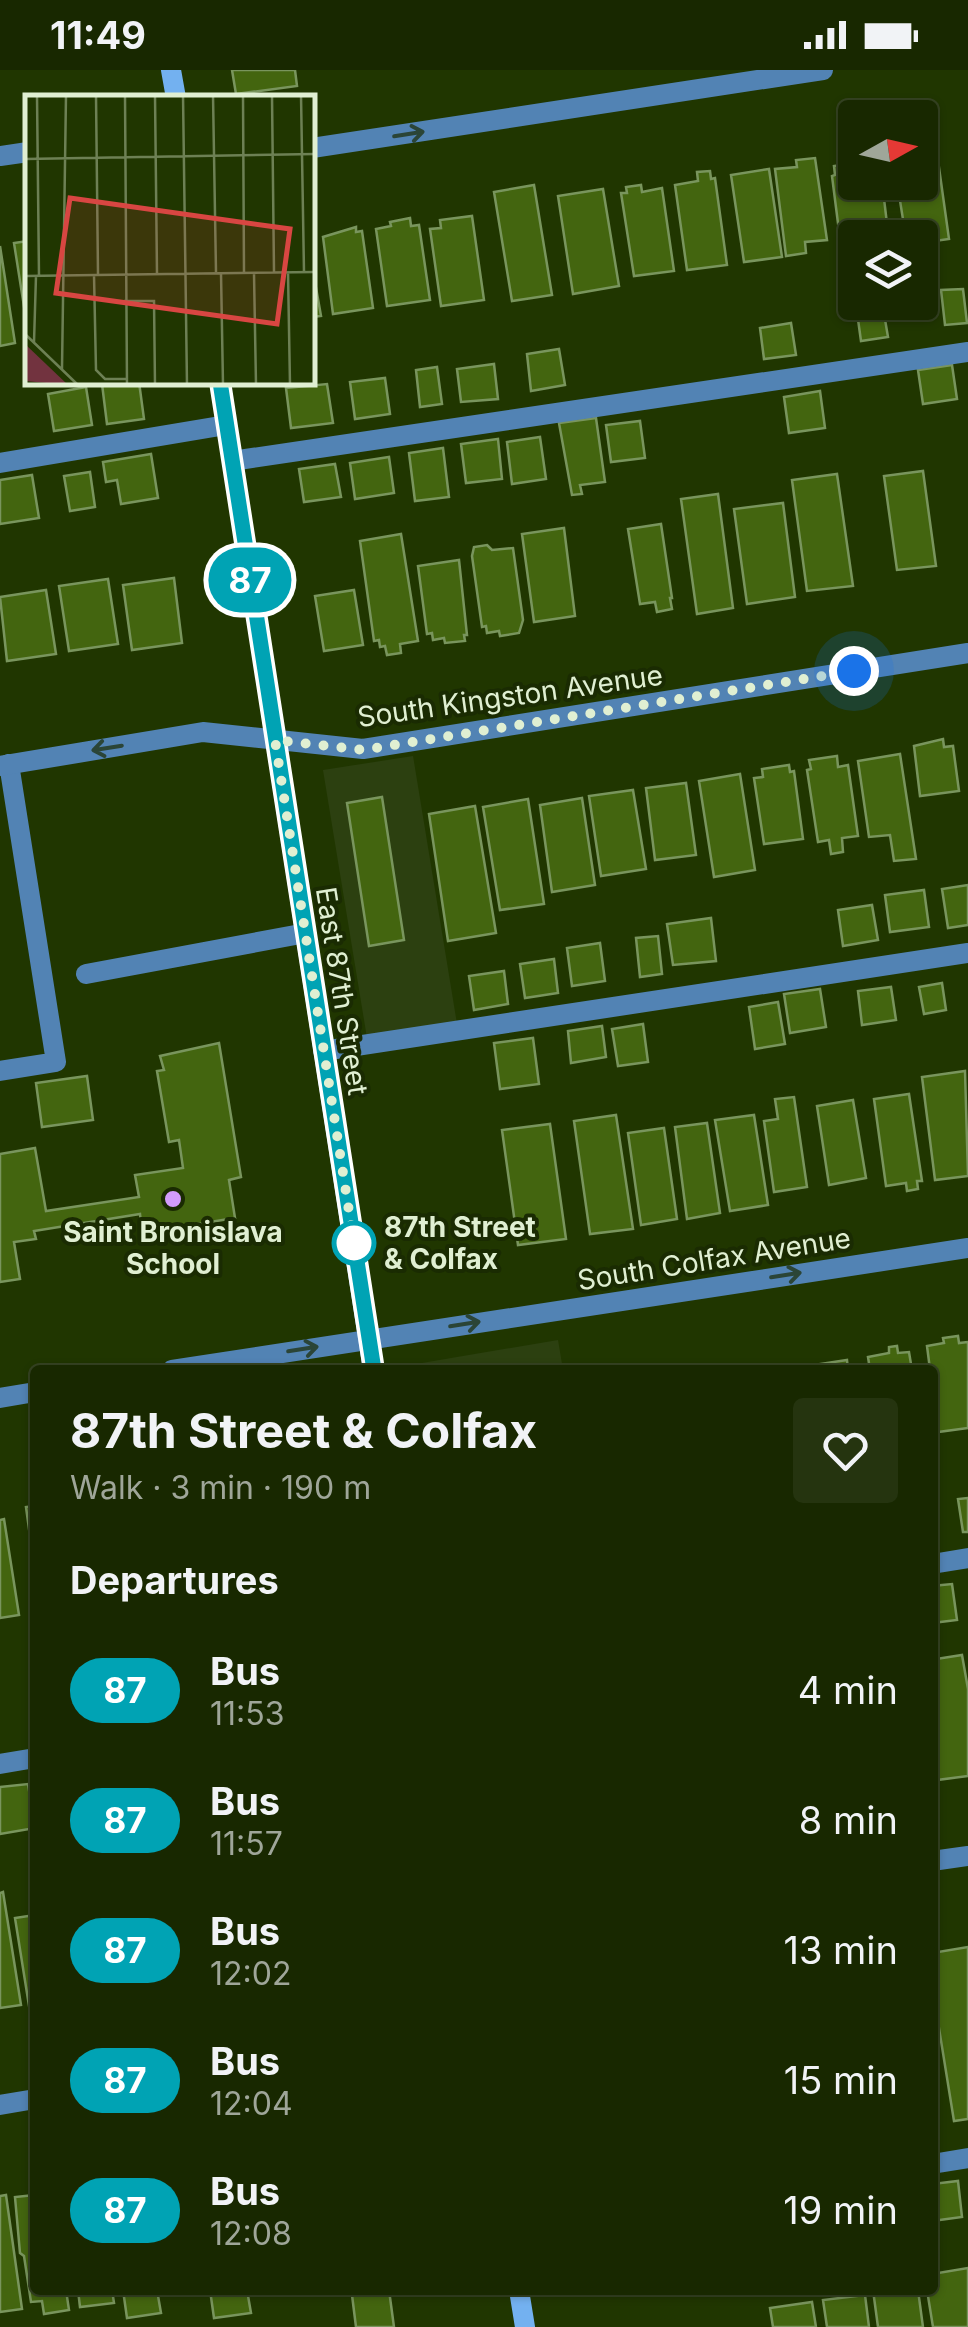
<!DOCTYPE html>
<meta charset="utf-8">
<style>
:root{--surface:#182800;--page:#25340f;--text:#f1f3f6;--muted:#9fa699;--line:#364422}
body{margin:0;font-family:Inter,sans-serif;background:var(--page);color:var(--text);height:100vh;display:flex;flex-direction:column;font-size:38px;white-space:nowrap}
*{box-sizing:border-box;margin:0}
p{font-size:32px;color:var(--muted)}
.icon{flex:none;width:55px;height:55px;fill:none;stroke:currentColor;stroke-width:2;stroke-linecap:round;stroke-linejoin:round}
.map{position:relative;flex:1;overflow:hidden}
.panel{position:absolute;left:30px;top:1295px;width:908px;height:930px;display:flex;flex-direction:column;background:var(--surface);border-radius:10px;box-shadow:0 2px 8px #0004,0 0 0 2px var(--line)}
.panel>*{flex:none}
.badge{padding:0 20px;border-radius:32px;font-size:35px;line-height:65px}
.needle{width:65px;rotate:82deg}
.tools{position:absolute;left:838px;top:30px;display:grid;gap:20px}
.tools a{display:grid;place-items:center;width:100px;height:100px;border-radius:10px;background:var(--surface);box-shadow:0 2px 8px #0004,0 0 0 2px var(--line);font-size:50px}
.you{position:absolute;width:50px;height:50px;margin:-25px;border:8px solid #fff;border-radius:50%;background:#1a73e8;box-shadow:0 0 0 15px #1a73e833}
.map>.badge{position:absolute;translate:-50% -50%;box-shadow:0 0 0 5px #fff}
h2{padding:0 40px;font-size:38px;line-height:90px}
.round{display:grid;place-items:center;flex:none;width:105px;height:105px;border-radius:10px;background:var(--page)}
.overview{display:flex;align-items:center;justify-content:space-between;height:170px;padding:0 40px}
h1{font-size:48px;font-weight:700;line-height:75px}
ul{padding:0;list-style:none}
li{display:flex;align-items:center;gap:30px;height:130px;padding:0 40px}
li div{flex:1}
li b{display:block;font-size:38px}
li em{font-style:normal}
li .badge{min-width:110px;font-weight:700;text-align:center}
.status{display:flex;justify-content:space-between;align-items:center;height:70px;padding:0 50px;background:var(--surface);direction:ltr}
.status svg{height:28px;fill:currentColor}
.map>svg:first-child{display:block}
.built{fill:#2c4010}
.building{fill:#43650f;stroke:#79955d;stroke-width:2.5}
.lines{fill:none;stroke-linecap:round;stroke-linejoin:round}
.lane{stroke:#5283b4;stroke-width:20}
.street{stroke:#5283b4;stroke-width:20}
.secondary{stroke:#73b1f0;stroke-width:20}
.oneway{stroke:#2b4537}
.line-casing{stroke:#fff;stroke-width:22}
.line{stroke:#00a3b4;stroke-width:15}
.walk{stroke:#e0efd2;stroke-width:10;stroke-dasharray:0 18}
.poi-dot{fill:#d39cfc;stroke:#1a2b02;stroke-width:4}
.stop-dot{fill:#fff;stroke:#00a3b4;stroke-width:5}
.labels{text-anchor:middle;stroke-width:8;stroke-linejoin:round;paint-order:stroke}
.street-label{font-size:28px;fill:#e0efd2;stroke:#1a2b02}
.stop-label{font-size:28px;font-weight:bold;fill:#e0efd2;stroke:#1a2b02;text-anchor:start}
.poi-label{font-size:28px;font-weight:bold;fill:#e0efd2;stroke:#1a2b02}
.inset-road{fill:none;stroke:#6d8054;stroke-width:2.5}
.view{fill:#d84642;fill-opacity:0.15;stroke:#d84642;stroke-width:5}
.inset-edge{fill:none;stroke:#e0efd2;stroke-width:5}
</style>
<div class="status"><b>11:49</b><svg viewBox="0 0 49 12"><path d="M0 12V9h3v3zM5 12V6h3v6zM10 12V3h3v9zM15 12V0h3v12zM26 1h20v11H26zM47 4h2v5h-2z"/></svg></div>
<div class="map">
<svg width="968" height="2257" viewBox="0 0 968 2257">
<rect width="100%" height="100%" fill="#203600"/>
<g class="built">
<polygon points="413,686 458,960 368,974 323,700"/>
<polygon points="558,1270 563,1300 417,1300 416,1294"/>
</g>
<g class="building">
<polygon points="232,0 295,0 297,16 236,24"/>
<polygon points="935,69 949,169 920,173 920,168 906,168 897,112 920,112 920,71"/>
<polygon points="815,88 827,170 805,172 806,183 786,186 775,99 797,97 796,90"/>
<polygon points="855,93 855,112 882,112 888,162 885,162 886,168 855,168 855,180 845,181 844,168 840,169 832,106 835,105 834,96"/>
<polygon points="769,99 782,187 744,192 731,105"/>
<polygon points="710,101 711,109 715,108 727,195 687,200 675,115 698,111 697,102"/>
<polygon points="534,115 552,225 512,231 494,122"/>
<polygon points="641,115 642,122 662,118 674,201 634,206 621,123 627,123 626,117"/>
<polygon points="603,119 619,216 573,224 558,126"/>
<polygon points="472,146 484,230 441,236 430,159 441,158 440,150"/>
<polygon points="410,148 411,156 419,155 430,230 387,236 376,159 391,156 390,152"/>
<polygon points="356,157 356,162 362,161 373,238 333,244 323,167"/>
<polygon points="28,171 28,262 14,173"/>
<polygon points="0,176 15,273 0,276"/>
<polygon points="312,195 321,246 312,247"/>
<polygon points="963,219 967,253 945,255 941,220"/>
<polygon points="882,232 888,267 861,271 856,235"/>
<polygon points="791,253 796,285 764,289 760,258"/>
<polygon points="559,279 565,315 531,321 527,284"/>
<polygon points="494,294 498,329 461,332 457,299"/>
<polygon points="952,295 957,329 923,334 918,300"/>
<polygon points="437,297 442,334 420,337 416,300"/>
<polygon points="385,308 390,344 355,349 350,312"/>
<polygon points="139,312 144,349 107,354 102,314"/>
<polygon points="327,314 333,353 291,358 286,318"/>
<polygon points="86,317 92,355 54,361 48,324"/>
<polygon points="820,321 825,358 789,363 784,327"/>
<polygon points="596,348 605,412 580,415 582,424 572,425 559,353"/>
<polygon points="640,351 645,388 611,392 606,355"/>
<polygon points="540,367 546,409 512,414 507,372"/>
<polygon points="498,369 502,409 466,413 461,374"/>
<polygon points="443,378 449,427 415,431 409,383"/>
<polygon points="151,384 158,428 121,434 117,410 106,412 103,392"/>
<polygon points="389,387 394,423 355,429 350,393"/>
<polygon points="335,394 341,427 304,432 299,399"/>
<polygon points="923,401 936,496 897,500 884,406"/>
<polygon points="90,402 95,437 70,441 64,406"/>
<polygon points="837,404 853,516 807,521 792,410"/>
<polygon points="32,405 39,448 0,454 0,410"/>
<polygon points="718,424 733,538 697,544 681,429"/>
<polygon points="783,433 795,527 747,534 734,439"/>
<polygon points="661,454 672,528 670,528 672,539 657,542 655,532 640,534 628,459"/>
<polygon points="564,458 575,546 534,552 522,464"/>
<polygon points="401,464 418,571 400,574 401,583 387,585 385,576 380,577 379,570 374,571 360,471"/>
<polygon points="487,475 492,480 513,478 523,550 519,563 500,566 499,561 487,563 486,556 482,557 472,486 474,477"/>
<polygon points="459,490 467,565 464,565 465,571 445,573 444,568 433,570 432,563 427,564 418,496"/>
<polygon points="174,508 182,573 132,580 123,515"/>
<polygon points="108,509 118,574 69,581 59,516"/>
<polygon points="46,520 56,584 7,591 0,527"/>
<polygon points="354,520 363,575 324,581 315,526"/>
<polygon points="943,669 944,677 953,676 959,721 920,726 914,676"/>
<polygon points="900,684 916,789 894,791 890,765 869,767 858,691"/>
<polygon points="837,686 838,697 848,695 858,766 842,768 843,782 831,784 829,770 818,772 807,700 811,699 809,690"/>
<polygon points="789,695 790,702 794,701 803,769 764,774 754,708 763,707 762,699"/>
<polygon points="740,704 755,800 714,807 699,711"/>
<polygon points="686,713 696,785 655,790 646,718"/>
<polygon points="633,720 646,799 601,806 589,726"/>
<polygon points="382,727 404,870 369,876 347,733"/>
<polygon points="582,728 595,815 552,822 540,735"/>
<polygon points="528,729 544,834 500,840 483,737"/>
<polygon points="475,736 496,863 448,871 429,744"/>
<polygon points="968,815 968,855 948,858 942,819"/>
<polygon points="924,820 929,857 890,862 885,825"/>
<polygon points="872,835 878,870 843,876 838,840"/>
<polygon points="711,848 716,891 673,895 667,854"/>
<polygon points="658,866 662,904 640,907 636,868"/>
<polygon points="600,873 605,911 572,916 567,878"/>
<polygon points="554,889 558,923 525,928 520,894"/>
<polygon points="504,901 508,934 474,940 469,906"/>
<polygon points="942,913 946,940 924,944 919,917"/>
<polygon points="891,917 896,950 862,955 858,921"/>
<polygon points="820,919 826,957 790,963 784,924"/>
<polygon points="778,932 785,974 755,979 749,937"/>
<polygon points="643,954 648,992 618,996 612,959"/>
<polygon points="602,956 606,987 571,993 568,961"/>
<polygon points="533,968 539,1014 500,1019 494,973"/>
<polygon points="219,973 241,1107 229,1110 235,1148 142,1163 140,1144 34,1161 36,1169 14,1172 20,1209 0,1212 0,1084 35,1078 46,1141 139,1127 135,1105 183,1098 179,1070 169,1072 157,1001 164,1000 160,986"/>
<polygon points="965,1001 968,1106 935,1110 922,1007"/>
<polygon points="87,1006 93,1050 42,1057 36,1013"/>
<polygon points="909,1024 922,1111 917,1111 918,1119 907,1121 906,1113 886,1116 874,1029"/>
<polygon points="794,1027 807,1117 774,1122 764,1051 778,1049 775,1029"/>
<polygon points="853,1030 866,1108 829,1115 817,1036"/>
<polygon points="616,1045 633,1159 590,1164 574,1051"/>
<polygon points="754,1045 768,1135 730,1141 715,1050"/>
<polygon points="707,1053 720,1143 687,1149 675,1057"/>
<polygon points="550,1054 566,1169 518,1175 502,1060"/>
<polygon points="664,1058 677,1149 641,1155 628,1063"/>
<polygon points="958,1266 959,1273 968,1272 968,1358 938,1362 927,1276 944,1273 943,1268"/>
<polygon points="897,1276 898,1283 909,1282 912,1300 870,1300 868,1287 889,1283 889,1277"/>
<polygon points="847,1290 848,1300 807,1300 807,1296"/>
<polygon points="968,1428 968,1462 963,1462 958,1429"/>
<polygon points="35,1436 35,1503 26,1437"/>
<polygon points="4,1449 19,1545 0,1548 0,1450"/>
<polygon points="952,1514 957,1550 932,1553 932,1516"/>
<polygon points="962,1585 968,1619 968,1706 937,1710 932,1680 932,1604 938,1603 936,1589"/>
<polygon points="28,1714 35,1758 0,1764 0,1717"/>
<polygon points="3,1822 21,1935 0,1938 0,1823"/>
<polygon points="35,1845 35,1941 30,1942 15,1848"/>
<polygon points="968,1877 968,2049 954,2051 932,1915 932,1883"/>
<polygon points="958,2111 962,2147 932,2151 932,2114"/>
<polygon points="6,2125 22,2239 0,2242 0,2126"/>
<polygon points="35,2125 35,2220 66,2220 69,2240 44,2244 42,2231 31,2232 24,2186 20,2183 15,2127"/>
<polygon points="968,2198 968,2257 933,2257 927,2220 932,2220 932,2204"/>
<polygon points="78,2220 112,2220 114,2233 80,2237"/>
<polygon points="123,2220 157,2220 161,2243 127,2248"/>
<polygon points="210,2220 247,2220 251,2243 214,2248"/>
<polygon points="389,2220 394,2257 356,2257 352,2225"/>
<polygon points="873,2220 918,2220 923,2257 878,2257"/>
<polygon points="865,2225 869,2257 827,2257 823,2230"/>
<polygon points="812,2232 816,2257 773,2257 770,2238"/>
</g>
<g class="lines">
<g class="lane">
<polyline points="232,391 968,282"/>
<polyline points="0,393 226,355"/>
<polyline points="86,904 306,863"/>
<polyline points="323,981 968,883"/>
<polyline points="0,1001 56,992 9,694"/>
<polyline points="932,1494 968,1488"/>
<polyline points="0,1694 35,1688"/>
<polyline points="932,2094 968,2088"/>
</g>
<g class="street">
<polyline points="312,78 823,0"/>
<polyline points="0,86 28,82"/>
<polyline points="0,696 203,662 363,679 968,583"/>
<polyline points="172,1300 968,1178"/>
<polyline points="0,1328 35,1322"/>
<polyline points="932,1791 968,1786"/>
<polyline points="0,2035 35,2029"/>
</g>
<g class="secondary">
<polyline points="171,0 176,28"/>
<polyline points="220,312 373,1300"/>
<polyline points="519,2220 525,2257"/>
</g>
</g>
<defs><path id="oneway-shaft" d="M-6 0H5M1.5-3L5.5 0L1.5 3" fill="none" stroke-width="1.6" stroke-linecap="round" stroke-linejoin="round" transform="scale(2.5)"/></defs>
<g class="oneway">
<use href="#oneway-shaft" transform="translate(409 64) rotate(-9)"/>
<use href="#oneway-shaft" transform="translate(107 678) rotate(171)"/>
<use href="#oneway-shaft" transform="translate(786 1205) rotate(-9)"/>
<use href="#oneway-shaft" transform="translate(465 1254) rotate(-9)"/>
<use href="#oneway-shaft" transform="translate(303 1279) rotate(-9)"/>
</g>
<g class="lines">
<g class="line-casing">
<polyline id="line" points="220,312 374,1300"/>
</g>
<use href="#line" class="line"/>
<polyline class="walk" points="354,1173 275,670 363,680 854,601"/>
</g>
<circle class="poi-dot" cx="173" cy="1129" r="10"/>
<circle class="stop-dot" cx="354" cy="1173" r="20"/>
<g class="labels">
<g class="street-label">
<text transform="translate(510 626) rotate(-8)" y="10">South Kingston Avenue</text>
<text transform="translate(342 921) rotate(81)" y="10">East 87th Street</text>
<text transform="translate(714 1189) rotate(-9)" y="10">South Colfax Avenue</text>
</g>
<g class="stop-label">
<text x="384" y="1167">87th Street<tspan x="384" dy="32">&amp; Colfax</tspan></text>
</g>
<g class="poi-label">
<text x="173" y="1172">Saint Bronislava<tspan x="173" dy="32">School</tspan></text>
</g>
</g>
<g transform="translate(25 25)">
<rect width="290" height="290" fill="#203600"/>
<path d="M0,249L43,290L0,286Z" fill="#72333f"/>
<path class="inset-road" d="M12,0L14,181M71,0L73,179M100,0L102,290M130,0L132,179M158,0L162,290M188,0L191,177M218,0L219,178M247,0L249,177M276,0L279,177M0,64L290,59M263,177L265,290M196,178L198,290M229,179L231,290M69,180L71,275L80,284H101M0,181L290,177M99,206H129L130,290M0,239L53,290M9,247L11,181M37,274L41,0"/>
<path class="view" d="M45,103L265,134L252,229L31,198Z"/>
<rect width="290" height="290" class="inset-edge"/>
</g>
</svg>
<div class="tools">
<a><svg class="needle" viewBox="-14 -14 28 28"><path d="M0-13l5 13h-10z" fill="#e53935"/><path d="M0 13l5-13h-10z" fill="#9fa699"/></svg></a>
<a><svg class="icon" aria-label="layers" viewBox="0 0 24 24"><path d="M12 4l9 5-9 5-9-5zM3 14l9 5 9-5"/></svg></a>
</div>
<div class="you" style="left:854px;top:601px"></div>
<b class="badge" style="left:250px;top:510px;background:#00a3b4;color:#fff">87</b>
<section class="panel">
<div class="overview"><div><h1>87th Street &amp; Colfax</h1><p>Walk · 3 min · 190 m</p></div><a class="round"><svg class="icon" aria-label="heart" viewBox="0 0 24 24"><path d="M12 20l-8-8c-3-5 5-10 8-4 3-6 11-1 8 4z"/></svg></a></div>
<h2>Departures</h2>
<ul>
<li><span class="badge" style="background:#00a3b4;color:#fff">87</span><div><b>Bus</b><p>11:53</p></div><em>4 min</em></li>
<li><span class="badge" style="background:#00a3b4;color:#fff">87</span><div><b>Bus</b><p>11:57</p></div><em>8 min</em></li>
<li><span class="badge" style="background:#00a3b4;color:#fff">87</span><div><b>Bus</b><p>12:02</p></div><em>13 min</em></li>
<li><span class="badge" style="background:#00a3b4;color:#fff">87</span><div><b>Bus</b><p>12:04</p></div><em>15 min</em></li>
<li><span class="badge" style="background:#00a3b4;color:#fff">87</span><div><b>Bus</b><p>12:08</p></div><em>19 min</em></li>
</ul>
</section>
</div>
